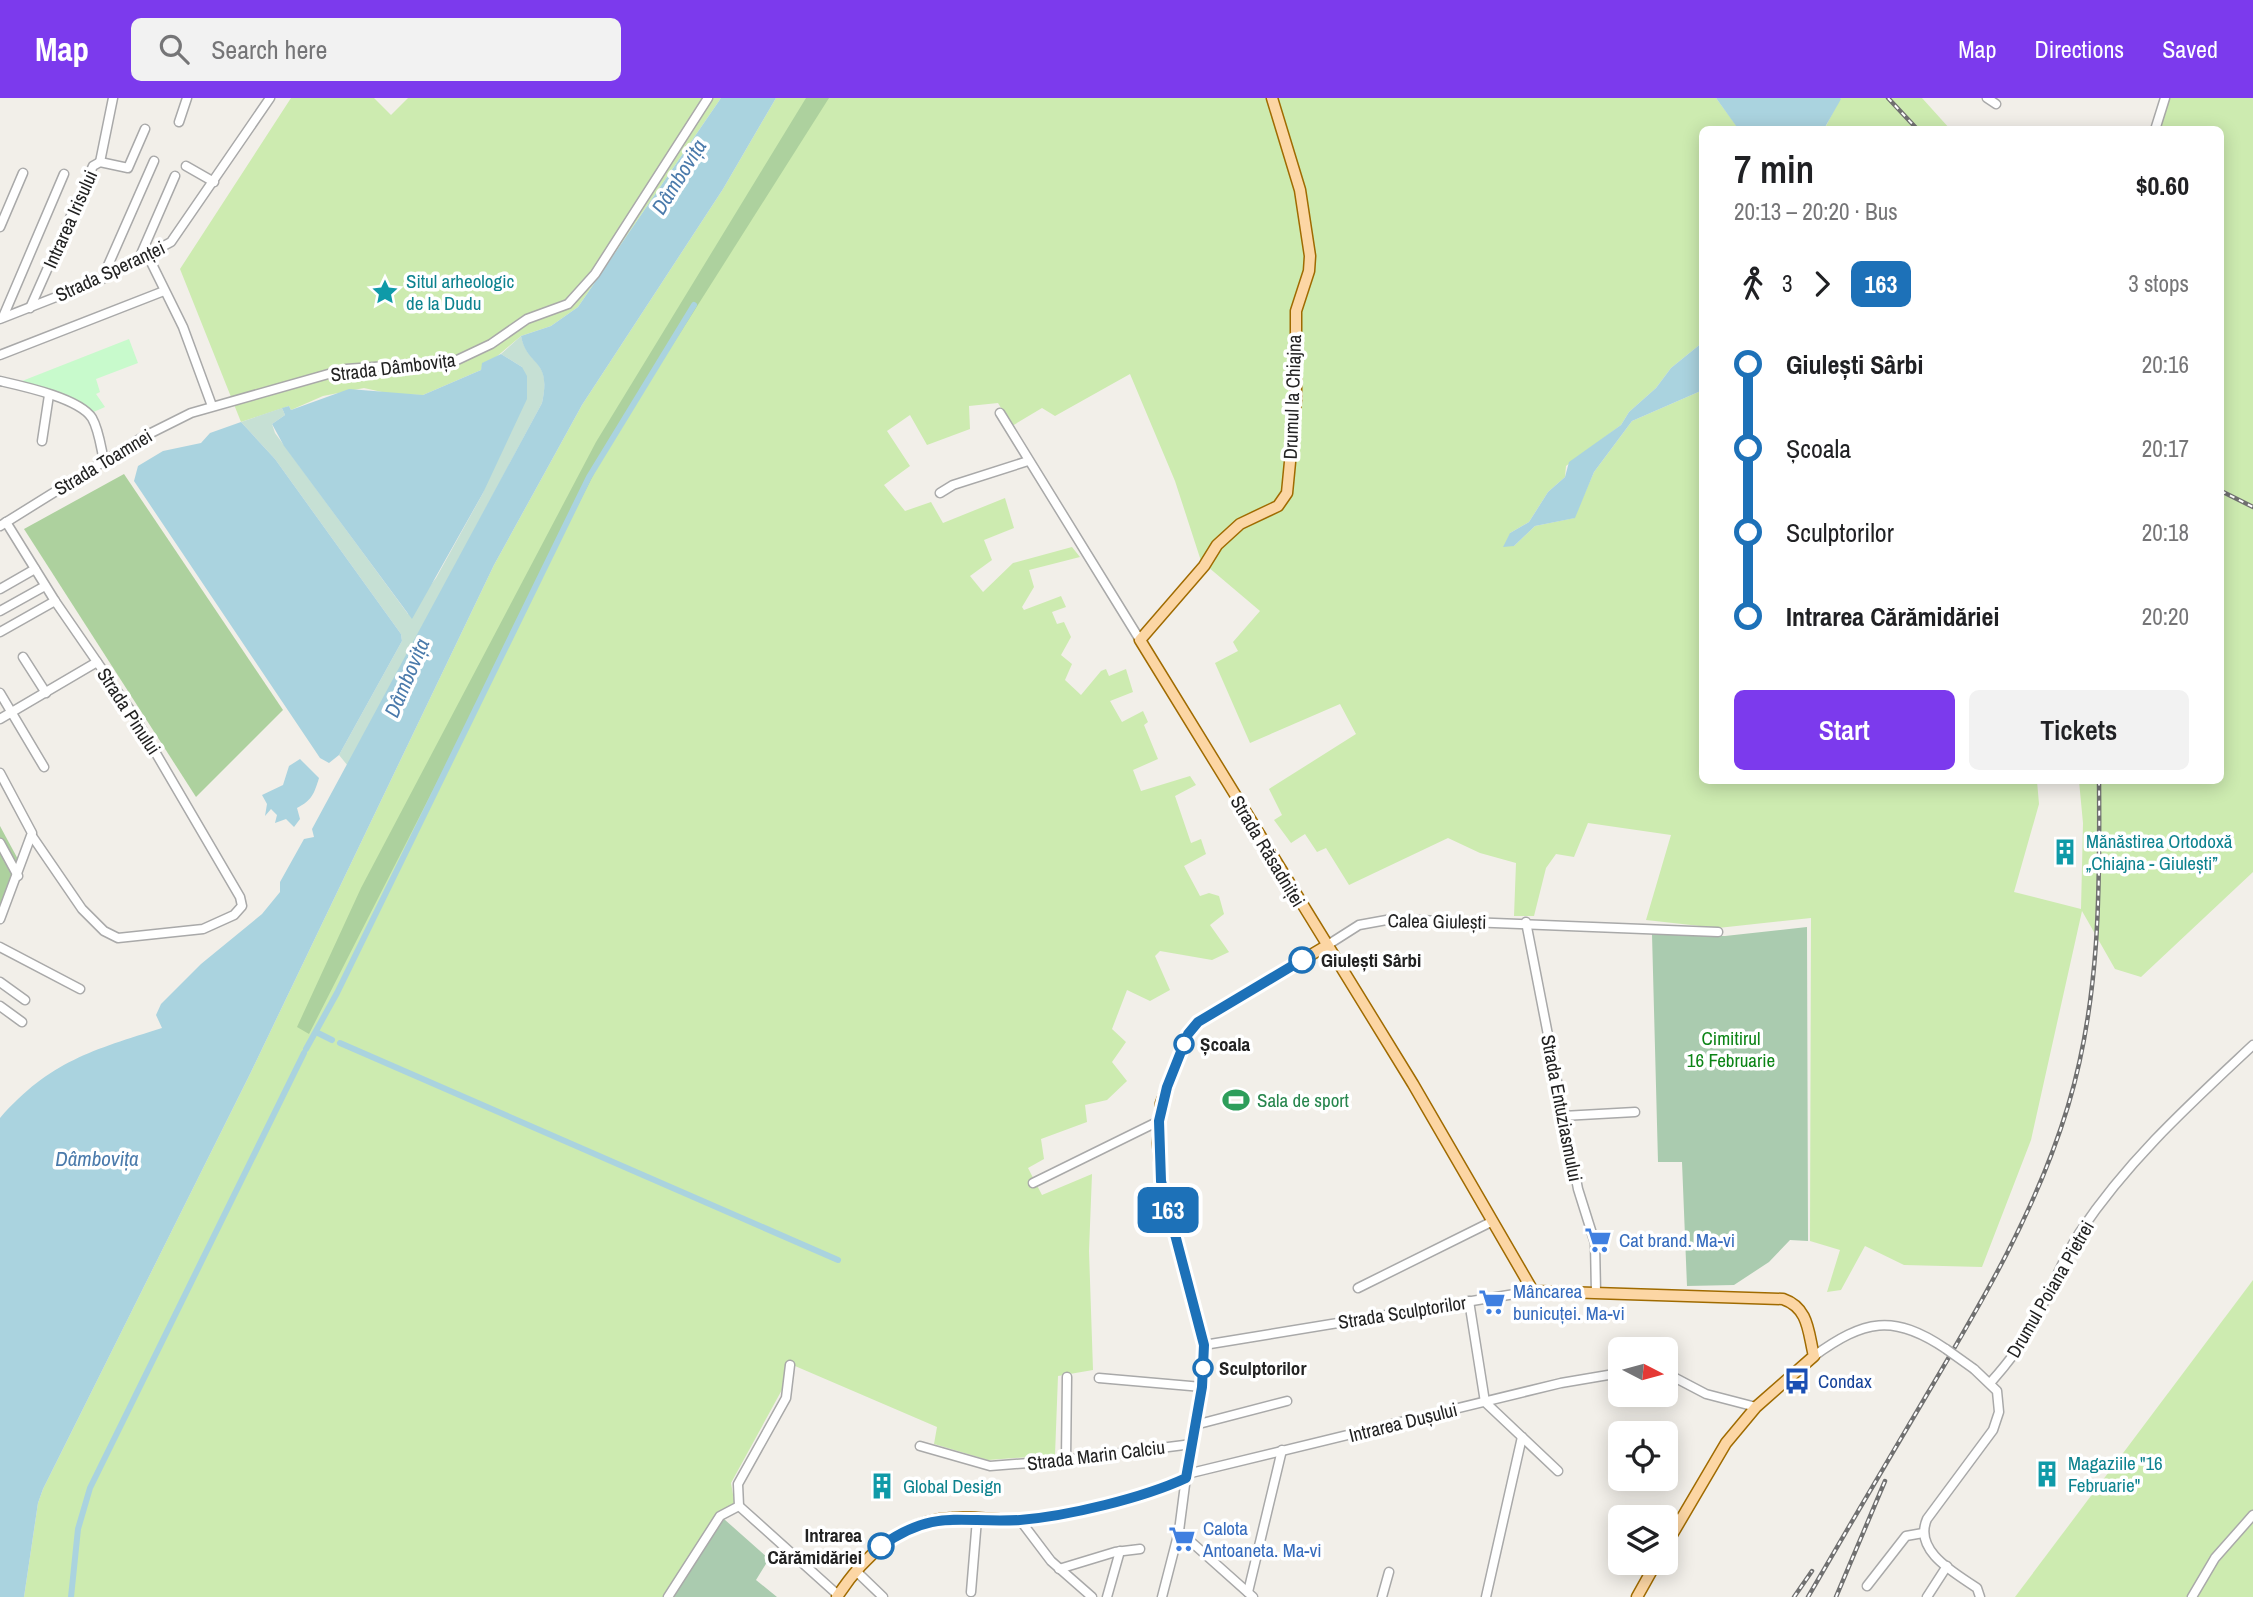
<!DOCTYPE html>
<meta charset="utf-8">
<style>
:root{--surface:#fff;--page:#f2f2f2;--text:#202124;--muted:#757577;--accent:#7c3aed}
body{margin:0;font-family:"Archivo Narrow",sans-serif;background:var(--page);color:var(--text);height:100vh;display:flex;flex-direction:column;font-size:26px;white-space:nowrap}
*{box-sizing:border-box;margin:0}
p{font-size:23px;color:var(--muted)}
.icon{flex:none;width:38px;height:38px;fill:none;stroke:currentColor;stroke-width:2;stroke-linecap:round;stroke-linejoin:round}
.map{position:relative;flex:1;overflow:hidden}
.sheet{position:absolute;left:1699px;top:28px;width:525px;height:658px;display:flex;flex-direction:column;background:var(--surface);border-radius:10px;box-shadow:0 4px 18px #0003}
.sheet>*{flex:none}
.badge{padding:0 14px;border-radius:10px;font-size:24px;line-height:46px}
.needle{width:46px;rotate:96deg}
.controls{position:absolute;left:1608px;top:1239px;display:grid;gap:14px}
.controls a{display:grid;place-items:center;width:70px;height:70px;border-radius:10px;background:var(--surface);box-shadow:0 4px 18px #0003;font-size:35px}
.map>.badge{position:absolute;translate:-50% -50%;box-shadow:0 0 0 4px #fff}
.legs{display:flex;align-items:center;gap:10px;height:77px;padding:0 35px;font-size:23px}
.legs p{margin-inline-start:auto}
.summary{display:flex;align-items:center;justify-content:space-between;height:119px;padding:0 35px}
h1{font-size:38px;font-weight:600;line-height:52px}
.action{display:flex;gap:14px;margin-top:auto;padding:14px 35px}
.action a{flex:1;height:80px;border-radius:10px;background:var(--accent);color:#fff;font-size:28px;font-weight:600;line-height:80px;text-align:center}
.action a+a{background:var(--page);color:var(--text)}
ul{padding:0 35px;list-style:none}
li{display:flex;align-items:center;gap:24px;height:84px;font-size:26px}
li i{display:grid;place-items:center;width:10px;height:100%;margin:0 9px;background:currentColor}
li i::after{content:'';width:18px;height:18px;margin:-9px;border:5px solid;border-radius:50%;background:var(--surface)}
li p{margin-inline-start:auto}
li:first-child i{background:linear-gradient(#0000 50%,currentColor 0)}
li:last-child i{background:linear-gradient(currentColor 50%,#0000 0)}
header{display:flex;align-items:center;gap:42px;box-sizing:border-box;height:98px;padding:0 35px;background:var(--accent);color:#fff}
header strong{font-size:33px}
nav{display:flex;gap:38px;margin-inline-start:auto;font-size:24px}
.search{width:490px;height:63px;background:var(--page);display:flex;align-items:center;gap:18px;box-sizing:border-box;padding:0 24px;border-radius:10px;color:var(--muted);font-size:26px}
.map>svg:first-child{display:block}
.grass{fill:#cdebb0}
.forest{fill:#add19e}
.wetland{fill:#c6e0d4}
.cemetery{fill:#aacbaf}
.park{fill:#c8facc}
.water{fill:#aad3df}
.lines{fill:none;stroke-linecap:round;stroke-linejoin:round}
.canal{stroke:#aad3df;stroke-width:6}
.minor-casing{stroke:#a9a9a9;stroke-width:11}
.major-casing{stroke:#a06b00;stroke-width:13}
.minor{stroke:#fff;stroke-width:8}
.major{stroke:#fcd6a4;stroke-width:10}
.rail-casing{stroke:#707070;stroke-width:4.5}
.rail{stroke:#fff;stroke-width:2;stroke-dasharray:5;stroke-linecap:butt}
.minor-bridge-casing{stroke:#a9a9a9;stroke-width:11;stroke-linecap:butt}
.minor-bridge{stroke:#fff;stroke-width:8}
.line-1-casing{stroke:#fff;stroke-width:16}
.line-1{stroke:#1d71b8;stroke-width:10}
.stop-1-dot{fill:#fff;stroke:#1d71b8;stroke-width:3.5}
.labels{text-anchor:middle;stroke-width:7;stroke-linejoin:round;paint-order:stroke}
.street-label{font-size:19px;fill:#222;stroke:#fff}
.culture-label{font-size:19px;fill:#0d838f;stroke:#fff;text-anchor:start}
.stop-label{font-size:19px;font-weight:bold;fill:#222;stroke:#fff;text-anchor:start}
.park-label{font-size:19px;fill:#0c8416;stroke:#fff}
.leisure-label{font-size:19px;fill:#27864d;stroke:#fff;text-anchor:start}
.shop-label{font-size:19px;fill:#366cbe;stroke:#fff;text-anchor:start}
.transit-label{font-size:19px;fill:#164399;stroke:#fff;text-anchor:start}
.water-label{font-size:21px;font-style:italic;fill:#4a7aab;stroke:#fff}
</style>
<header>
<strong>Map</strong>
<div class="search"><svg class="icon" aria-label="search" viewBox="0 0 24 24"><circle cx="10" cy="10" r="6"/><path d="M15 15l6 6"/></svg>Search here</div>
<nav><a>Map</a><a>Directions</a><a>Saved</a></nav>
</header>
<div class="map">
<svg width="2253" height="1499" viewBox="0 0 2253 1499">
<rect width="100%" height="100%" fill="#f2efe9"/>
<g class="grass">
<polygon points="291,0 374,0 391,17 408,0 721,0 578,209 551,228 521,238 495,260 483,265 481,272 423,297 391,296 364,290 323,298 291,312 289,308 241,324 180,171"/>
<polygon points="776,0 1716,0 1739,31 1703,32 1703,244 1671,270 1656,290 1629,314 1621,327 1566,368 1565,379 1548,394 1529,424 1510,435 1514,448 1535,428 1574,420 1594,374 1632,323 1703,292 1703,682 2037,683 2039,706 2014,794 2081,811 2083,725 2079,683 2221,682 2221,32 2160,31 2170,0 2253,0 2253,774 2141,879 2115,871 2082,813 2031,1042 1982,1169 1904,1167 1865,1148 1841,1192 1827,1194 1840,1152 1810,1143 1811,820 1718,830 1646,822 1671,737 1588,725 1574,759 1556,756 1546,770 1534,818 1514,818 1516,765 1480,755 1448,740 1349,787 1326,750 1317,754 1305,736 1291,745 1274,722 1282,717 1269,691 1356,636 1340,606 1250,645 1215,565 1238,553 1233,544 1260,513 1201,463 1175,383 1130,276 1055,318 1042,310 1012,328 998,305 969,308 970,331 927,347 910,317 887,333 910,368 884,387 905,413 931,404 943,425 1005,400 1014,430 984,442 992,462 970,478 983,494 1013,465 1072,449 1080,459 1029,472 1034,489 1022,509 1024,512 1061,498 1066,509 1052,514 1057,526 1064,524 1071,539 1061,557 1072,566 1065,582 1081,597 1101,573 1106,571 1109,578 1126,571 1133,594 1110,603 1122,624 1143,613 1148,624 1144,627 1158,661 1133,672 1141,693 1190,678 1196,687 1175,698 1191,745 1201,741 1206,756 1184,768 1200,798 1209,795 1219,798 1224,816 1210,827 1229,854 1212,862 1160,853 1155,858 1170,892 1150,903 1127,892 1112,931 1126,944 1112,964 1127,983 1107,1002 1085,1007 1087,1024 1041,1041 1044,1061 1028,1070 1042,1097 1092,1076 1089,1153 1093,1272 1058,1278 1055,1357 988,1362 934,1346 937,1329 795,1268 731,1385 735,1408 717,1414 663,1499 24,1499 38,1405 43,1391 250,976 494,467 582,307 723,91"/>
<polygon points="1840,0 1922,0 1950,31 1824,32"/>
<polygon points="2253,1182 2253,1499 2015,1499"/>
</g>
<g class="forest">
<polygon points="806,0 829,0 606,352 309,936 297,929 361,790 596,344"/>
<polygon points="124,376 283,612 196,699 24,431"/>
<polygon points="0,728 20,765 0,814"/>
</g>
<path class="wetland" d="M521,238C528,270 552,259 542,305L348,668L339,657L402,543L401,536L275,361L241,324L282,310L285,317L272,326L275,335L408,516L436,480L483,395L522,269L501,256Z"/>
<g class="cemetery">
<polygon points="1807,829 1808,1143 1790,1142 1769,1164 1734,1187 1687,1188 1682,1064 1658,1064 1652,836 1725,838"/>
<polygon points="724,1421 769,1461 756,1482 777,1499 672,1499"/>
</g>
<polygon class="park" points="129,241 138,265 96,281 100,294 96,296 105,309 89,316 17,285"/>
<g class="water">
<path d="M721,0H776L723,91L582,307L494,467L250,976L43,1391L38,1405L24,1499H0V1020C50,963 93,952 162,930L156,917L161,906L201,866L262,816L280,794V784L304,741L314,739L312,731L542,305C552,259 527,270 521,238L551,228L578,209Z"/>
<polygon points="1716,0 1840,0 1841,1 1824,31 1739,32"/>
<polygon points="1703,244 1703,292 1632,323 1594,374 1575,420 1535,428 1514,448 1503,449 1510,435 1529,424 1548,394 1565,379 1569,364 1621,327 1629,314 1656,290 1671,270"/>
<polygon points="501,256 522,269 527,278 527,301 483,395 412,521 284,348 272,326 285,317 282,310 289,308 291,312 349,291 423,297 481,272 482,265"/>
<polygon points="241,324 275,361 401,536 402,543 339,657 329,665 320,660 134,383 138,368 163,353 201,345 210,335"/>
<path d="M300,661L319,680C314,696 312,702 297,710L300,721L294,729L286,721L275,725L277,717L271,711L265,718L267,706L262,697L283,687L289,668Z"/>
</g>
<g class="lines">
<g class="canal">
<polyline points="316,934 332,942"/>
<polyline points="340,945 838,1162"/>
<polyline points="306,951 337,895 589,379 694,207"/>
<polyline points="71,1499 78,1431 90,1390 304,955"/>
</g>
<g class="minor-casing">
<g id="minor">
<polyline points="1987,0 1996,6"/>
<polyline points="179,24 187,0"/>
<polyline points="2155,32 2165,0"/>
<polyline points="100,64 113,0"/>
<polyline points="186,68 214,84"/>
<polyline points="0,129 23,75"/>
<polyline points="148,158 183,229 212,308"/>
<polyline points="138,163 175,78"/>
<polyline points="102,181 154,63"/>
<polyline points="30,210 93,68 100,64 128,70 145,31"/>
<polyline points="3,219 64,76"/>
<polyline points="0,221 102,181 171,144 270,0"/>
<polyline points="0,257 164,193"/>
<path d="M0,283C22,288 79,300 92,320C99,332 101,350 104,363"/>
<polyline points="1000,315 1140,542"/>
<polyline points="42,343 49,297"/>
<polyline points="940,395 953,387 1028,363"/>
<polyline points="6,424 55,503 133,616 240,799 242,808 234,817 203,831 118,840 104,833 82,811 32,738"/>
<polyline points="0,428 143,339 191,315 346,271 455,263 491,246 527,221 568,206 595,176 708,0"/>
<polyline points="0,491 35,471"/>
<polyline points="0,513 45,488"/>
<polyline points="0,534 55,503"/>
<polyline points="23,559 46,595"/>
<polyline points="0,595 44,669"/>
<polyline points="0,621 97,564"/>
<polyline points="0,675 32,735 0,821"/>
<polyline points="0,745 18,778"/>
<polyline points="1526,824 1578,1091 1595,1145 1596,1195"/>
<polyline points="1326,848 1359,827 1392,821 1718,834"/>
<polyline points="0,849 80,891"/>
<polyline points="0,884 25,902"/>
<polyline points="0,908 22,924"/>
<polyline points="1563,1018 1635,1014"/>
<polyline points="1033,1085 1159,1023"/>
<polyline points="1358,1190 1491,1124"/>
<polyline points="1469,1203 1485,1304 1558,1373"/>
<polyline points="1204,1247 1533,1193"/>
<path d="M1814,1258C1864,1222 1893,1215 1946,1251"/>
<path d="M1974,1271L1997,1293L1999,1314L1993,1332L1927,1421C1913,1453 1955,1475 1977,1490L1980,1499"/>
<polyline points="1666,1275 1706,1296 1756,1309"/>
<polyline points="1099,1280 1202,1289"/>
<path d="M1991,1284C2008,1265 2023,1246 2034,1224C2050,1195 2062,1162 2080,1134C2129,1061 2189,1007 2253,947"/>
<polyline points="1195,1327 1287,1303"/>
<polyline points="920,1348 990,1368 1066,1362 1192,1346"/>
<polyline points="1066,1362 1067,1279"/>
<polyline points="1187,1376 1561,1285 1620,1275"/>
<polyline points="739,1408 838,1497"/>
<polyline points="1020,1422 1051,1463 1092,1499"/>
<polyline points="1179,1433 1253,1499"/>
<polyline points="1059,1471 1115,1454 1140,1451"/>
<polyline points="856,1473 883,1499"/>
<polyline points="1867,1488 1906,1438 1923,1435"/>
<polyline points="971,1494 977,1421"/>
<polyline points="1248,1494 1282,1352"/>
<polyline points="668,1499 720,1418 739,1408 738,1386 786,1300 790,1267"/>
<polyline points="1107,1499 1120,1453"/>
<polyline points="1162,1499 1179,1433 1186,1379"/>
<polyline points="1382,1499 1389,1474"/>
<polyline points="1486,1499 1522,1339"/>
<polyline points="1927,1499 1947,1468"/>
<polyline points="2192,1499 2215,1460 2253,1417"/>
</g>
</g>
<g class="major-casing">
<g id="major">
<path d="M1272,0L1300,92L1310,158L1309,173L1296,213V302L1287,395L1278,408L1240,426L1217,447L1204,468L1140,542L1413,986L1533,1193L1783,1201C1809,1210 1808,1234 1814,1258L1756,1309L1726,1345L1666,1447"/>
<path d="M837,1499C862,1460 902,1422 952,1420C975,1418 998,1423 1021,1422C1068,1418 1144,1400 1186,1379L1202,1289L1204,1247L1161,1083L1158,1045L1161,1005L1188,936L1198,924L1326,848"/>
<polyline points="1637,1499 1656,1465"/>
</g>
</g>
<use href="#minor" class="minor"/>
<use href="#major" class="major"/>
<g class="rail-casing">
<g id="rail">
<polyline points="1888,0 1918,32"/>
<polyline points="2221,393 2253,409"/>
<polyline points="1794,1499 1812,1473"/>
<path d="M1808,1499C1848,1430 1888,1362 1929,1293C1983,1202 2037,1111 2068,1008C2100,902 2100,792 2099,682"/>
<polyline points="1836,1499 1885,1383"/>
</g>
</g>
<use href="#rail" class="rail"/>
<g class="minor-bridge-casing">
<polyline id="minor-bridge" points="1946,1251 1974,1271"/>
</g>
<use href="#minor-bridge" class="minor-bridge"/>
</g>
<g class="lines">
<g class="line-1-casing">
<path id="line-1" d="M881,1448C936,1409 961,1426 1020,1422C1068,1418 1143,1400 1186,1380L1202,1289L1204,1247L1161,1083L1159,1023L1167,989L1188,936L1198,924L1302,862"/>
</g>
<use href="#line-1" class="line-1"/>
</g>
<defs>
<g id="sight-bare" transform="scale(2.1)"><path d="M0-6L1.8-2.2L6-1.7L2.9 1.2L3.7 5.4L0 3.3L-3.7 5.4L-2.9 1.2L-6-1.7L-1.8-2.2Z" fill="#0f9aa8" stroke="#fff" stroke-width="2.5" paint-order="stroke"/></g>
<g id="building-bare" transform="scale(2.1)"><path d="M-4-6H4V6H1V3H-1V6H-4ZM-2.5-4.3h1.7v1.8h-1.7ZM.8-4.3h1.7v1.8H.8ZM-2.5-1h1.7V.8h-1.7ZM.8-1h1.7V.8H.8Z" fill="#0f9aa8" stroke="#fff" stroke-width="2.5" paint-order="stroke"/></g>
<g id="stadium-bare" transform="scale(2.1)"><path d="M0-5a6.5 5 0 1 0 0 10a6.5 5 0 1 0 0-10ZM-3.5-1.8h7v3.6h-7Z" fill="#2e9e5b" stroke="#fff" stroke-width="2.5" paint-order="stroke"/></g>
<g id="supermarket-bare" transform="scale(2.1)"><path d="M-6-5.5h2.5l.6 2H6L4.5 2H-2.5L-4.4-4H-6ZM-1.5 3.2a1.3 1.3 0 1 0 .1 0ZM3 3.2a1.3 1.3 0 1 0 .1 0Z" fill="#3f7fe0" stroke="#fff" stroke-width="2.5" paint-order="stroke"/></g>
<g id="bus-bare" transform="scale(2.1)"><path d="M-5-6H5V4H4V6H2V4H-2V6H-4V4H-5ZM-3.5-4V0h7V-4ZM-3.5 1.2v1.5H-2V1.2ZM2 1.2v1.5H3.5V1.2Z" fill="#1a4fb4" stroke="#fff" stroke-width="2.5" paint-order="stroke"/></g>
</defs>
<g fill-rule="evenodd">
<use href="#sight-bare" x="385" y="194"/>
<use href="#building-bare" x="2065" y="754"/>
<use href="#stadium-bare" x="1236" y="1002"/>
<use href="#supermarket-bare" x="1598" y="1142"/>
<use href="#supermarket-bare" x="1492" y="1204"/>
<use href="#bus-bare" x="1797" y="1283"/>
<use href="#building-bare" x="2047" y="1376"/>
<use href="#building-bare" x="882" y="1388"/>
<use href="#supermarket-bare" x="1182" y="1441"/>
</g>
<g class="stop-1-dot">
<circle cx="1302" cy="862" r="12"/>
<circle cx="1184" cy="946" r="9"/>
<circle cx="1203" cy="1270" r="9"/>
<circle cx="881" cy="1448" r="12"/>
</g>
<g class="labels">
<g class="street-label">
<text transform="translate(70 121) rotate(-66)" y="7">Intrarea Irisului</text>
<text transform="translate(110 173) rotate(-25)" y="7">Strada Speranței</text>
<text transform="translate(393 269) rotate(-7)" y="7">Strada Dâmbovița</text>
<text transform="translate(1292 299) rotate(-88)" y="7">Drumul la Chiajna</text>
<text transform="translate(103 364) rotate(-31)" y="7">Strada Toamnei</text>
<text transform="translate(129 613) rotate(57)" y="7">Strada Pinului</text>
<text transform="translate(1268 753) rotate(59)" y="7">Strada Răsadniței</text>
<text transform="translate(1437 823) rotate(1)" y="7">Calea Giulești</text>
<text transform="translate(1562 1010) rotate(79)" y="7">Strada Entuziasmului</text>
<text transform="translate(2050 1191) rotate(-60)" y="7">Drumul Poiana Pietrei</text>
<text transform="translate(1402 1214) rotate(-9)" y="7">Strada Sculptorilor</text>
<text transform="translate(1403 1324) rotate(-14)" y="7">Intrarea Dușului</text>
<text transform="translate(1096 1357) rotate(-7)" y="7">Strada Marin Calciu</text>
</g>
<g class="culture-label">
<text x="406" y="190">Situl arheologic<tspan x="406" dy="22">de la Dudu</tspan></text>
<text x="2086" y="750">Mănăstirea Ortodoxă<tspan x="2086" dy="22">„Chiajna - Giulești”</tspan></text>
<text x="2068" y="1372">Magaziile "16<tspan x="2068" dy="22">Februarie"</tspan></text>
<text x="903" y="1395">Global Design</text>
</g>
<g class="stop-label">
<text x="1321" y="869">Giulești Sârbi</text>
<text x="1200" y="953">Școala</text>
<text x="1219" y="1277">Sculptorilor</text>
<text x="862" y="1444" text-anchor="end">Intrarea<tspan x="862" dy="22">Cărămidăriei</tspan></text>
</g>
<g class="park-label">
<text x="1731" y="947">Cimitirul<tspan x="1731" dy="22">16 Februarie</tspan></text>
</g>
<g class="leisure-label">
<text x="1257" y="1009">Sala de sport</text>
</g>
<g class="shop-label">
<text x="1619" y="1149">Cat brand. Ma-vi</text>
<text x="1513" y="1200">Mâncarea<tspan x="1513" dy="22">bunicuței. Ma-vi</tspan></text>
<text x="1203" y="1437">Calota<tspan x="1203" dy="22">Antoaneta. Ma-vi</tspan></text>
</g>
<g class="transit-label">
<text x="1818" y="1290">Condax</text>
</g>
<g class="water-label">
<text transform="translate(679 79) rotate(-58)" y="7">Dâmbovița</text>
<text transform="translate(407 580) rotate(-67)" y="7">Dâmbovița</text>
<text x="97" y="1068">Dâmbovița</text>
</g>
</g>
</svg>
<div class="controls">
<a><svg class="needle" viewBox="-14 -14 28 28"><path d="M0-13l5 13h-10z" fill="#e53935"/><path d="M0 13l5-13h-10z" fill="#757577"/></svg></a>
<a><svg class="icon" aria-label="locate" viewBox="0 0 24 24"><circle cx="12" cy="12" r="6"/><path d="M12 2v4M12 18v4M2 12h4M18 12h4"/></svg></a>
<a><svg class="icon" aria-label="layers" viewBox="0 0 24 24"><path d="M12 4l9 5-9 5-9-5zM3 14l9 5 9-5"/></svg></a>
</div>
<b class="badge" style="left:1168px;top:1112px;background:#1d71b8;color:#fff">163</b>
<section class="sheet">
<div class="summary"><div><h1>7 min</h1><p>20:13 – 20:20 · Bus</p></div><b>$0.60</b></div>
<div class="legs"><svg class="icon" aria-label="walk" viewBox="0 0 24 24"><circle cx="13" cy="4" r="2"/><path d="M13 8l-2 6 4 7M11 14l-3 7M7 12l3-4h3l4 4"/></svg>3<svg class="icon" aria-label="forward" viewBox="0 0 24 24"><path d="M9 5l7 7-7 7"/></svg><b class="badge" style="background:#1d71b8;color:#fff">163</b><p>3 stops</p></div>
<ul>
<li><i style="color:#1d71b8"></i><b>Giulești Sârbi</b><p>20:16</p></li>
<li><i style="color:#1d71b8"></i><span>Școala</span><p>20:17</p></li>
<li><i style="color:#1d71b8"></i><span>Sculptorilor</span><p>20:18</p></li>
<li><i style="color:#1d71b8"></i><b>Intrarea Cărămidăriei</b><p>20:20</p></li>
</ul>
<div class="action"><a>Start</a><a>Tickets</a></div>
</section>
</div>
